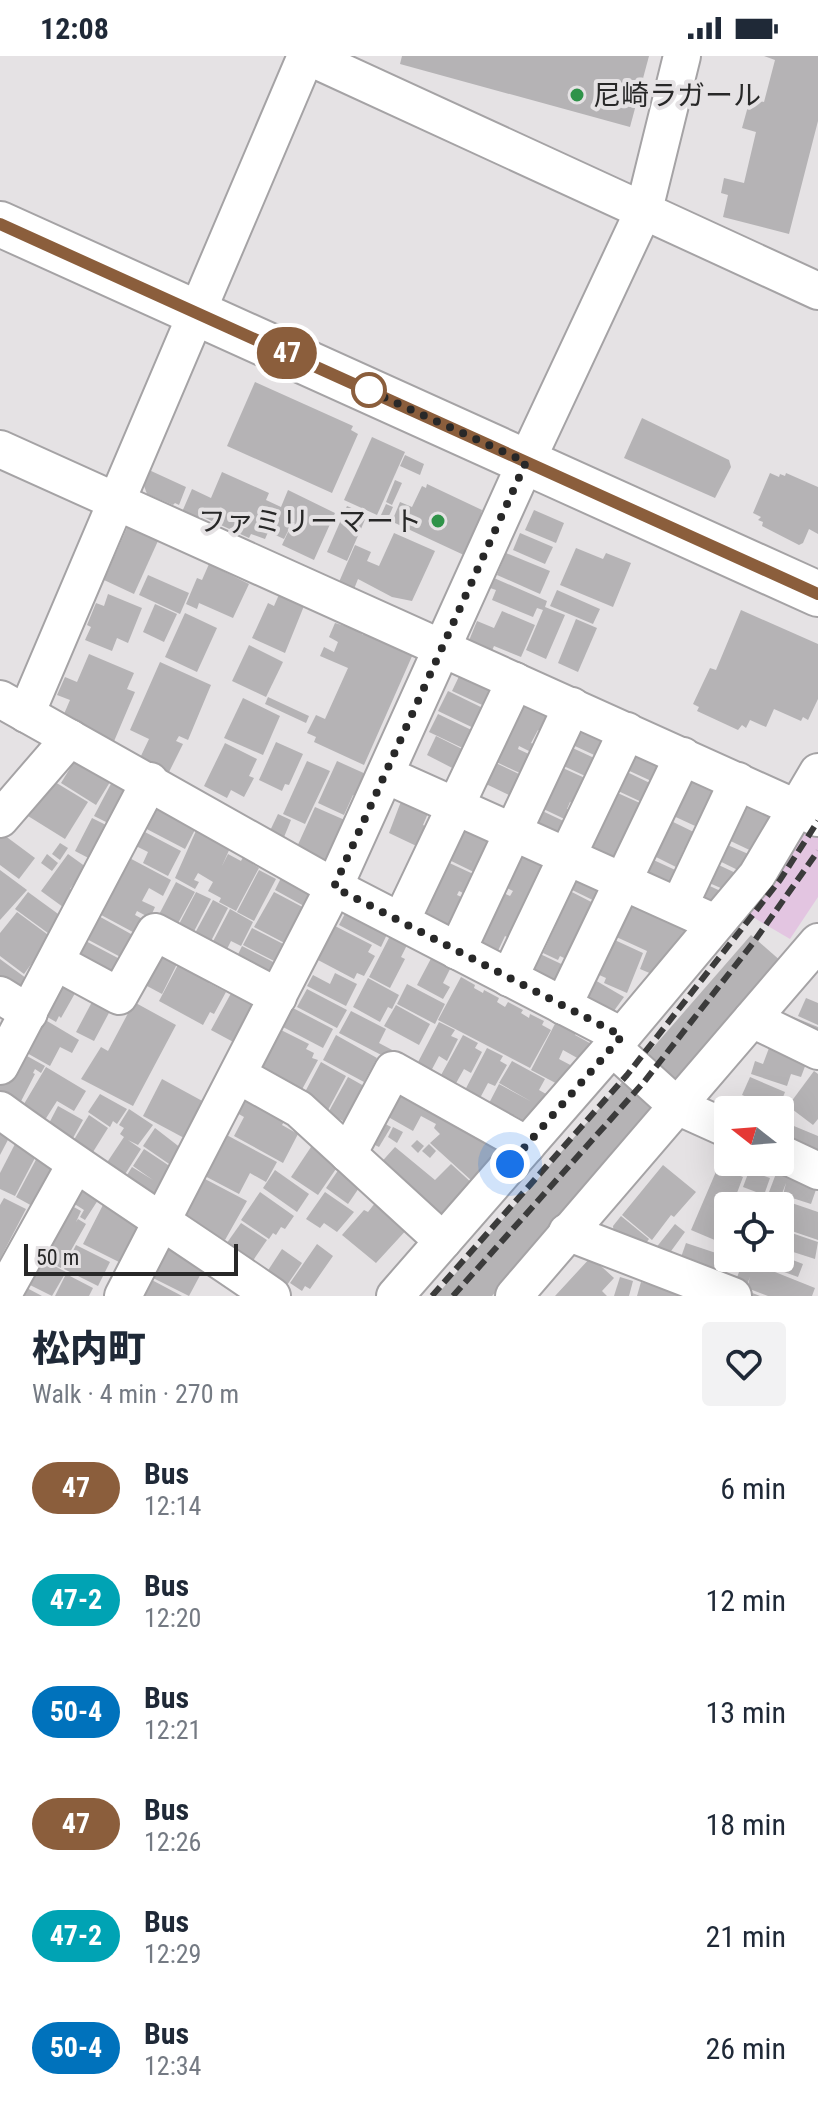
<!DOCTYPE html>
<meta charset="utf-8">
<style>
:root{--surface:#fff;--page:#f2f2f3;--text:#1f2937;--muted:#747a83}
body{margin:0;font-family:"Roboto Condensed","Noto Sans JP",sans-serif;background:var(--page);color:var(--text);height:100vh;display:flex;flex-direction:column;font-size:30px;white-space:nowrap}
*{box-sizing:border-box;margin:0}
p{font-size:26px;color:var(--muted)}
.icon{flex:none;width:44px;height:44px;fill:none;stroke:currentColor;stroke-width:2;stroke-linecap:round;stroke-linejoin:round}
.map{position:relative;height:1240px;overflow:hidden}
.sheet{display:flex;flex-direction:column;background:var(--surface);flex:1}
.sheet>*{flex:none}
.badge{padding:0 16px;border-radius:26px;font-size:28px;line-height:52px}
.needle{width:52px;rotate:287deg}
.buttons{position:absolute;left:714px;top:1040px;display:grid;gap:16px}
.buttons a{display:grid;place-items:center;width:80px;height:80px;border-radius:8px;background:var(--surface);box-shadow:0 8px 32px #0002;font-size:40px}
.scale{position:absolute;left:24px;bottom:20px;width:214px;box-sizing:border-box;padding-left:8px;border:4px solid #282828;border-top:0;font-size:22px;line-height:28px;white-space:nowrap;color:#282828;-webkit-text-stroke:6px #e5e2e4;paint-order:stroke}
.you{position:absolute;width:40px;height:40px;margin:-20px;border:6px solid #fff;border-radius:50%;background:#1a73e8;box-shadow:0 0 0 12px #1a73e833}
.map>.badge{position:absolute;translate:-50% -50%;box-shadow:0 0 0 4px #fff}
.round{display:grid;place-items:center;flex:none;width:84px;height:84px;border-radius:8px;background:var(--page)}
.head{display:flex;align-items:center;justify-content:space-between;height:136px;padding:0 32px}
h1{font-size:38px;font-weight:800;line-height:60px}
ul{padding:0;list-style:none}
li{display:flex;align-items:center;gap:24px;height:112px;padding:0 32px}
li div{flex:1}
li b{display:block;font-size:30px}
li em{font-style:normal}
li .badge{min-width:88px;font-weight:700;text-align:center}
.status{display:flex;justify-content:space-between;align-items:center;height:56px;padding:0 40px;background:var(--surface);direction:ltr}
.status svg{height:22px;fill:currentColor}
.map>svg:first-child{display:block}
.green{fill:#e3c5e1}
.building{fill:#b5b3b5}
.lines{fill:none;stroke-linecap:round;stroke-linejoin:round}
.minor-casing{stroke:#a5a3a5;stroke-width:40}
.major-casing{stroke:#a5a3a5;stroke-width:48}
.minor{stroke:#fff;stroke-width:36}
.major{stroke:#fff;stroke-width:44}
.rail{stroke:#3b3b3b;stroke-width:6;stroke-dasharray:12 6;stroke-linecap:butt}
.line-casing{stroke:#fff;stroke-width:18}
.line{stroke:#8b5e3c;stroke-width:12}
.walk{stroke:#282828;stroke-width:8;stroke-dasharray:0 14.4}
.poi-dot{fill:#2f9349;stroke:#e5e2e4;stroke-width:3}
.stop-dot{fill:#fff;stroke:#8b5e3c;stroke-width:4}
.labels{text-anchor:middle;stroke-width:8;stroke-linejoin:round;paint-order:stroke}
.poi-label{font-size:28px;fill:#282828;stroke:#e5e2e4;text-anchor:start}
</style>
<div class="status"><b>12:08</b><svg viewBox="0 0 49 12"><path d="M0 12V9h3v3zM5 12V6h3v6zM10 12V3h3v9zM15 12V0h3v12zM26 1h20v11H26zM47 4h2v5h-2z"/></svg></div>
<div class="map">
<svg width="818" height="1240" viewBox="0 0 818 1240">
<rect width="100%" height="100%" fill="#e5e2e4"/>
<polygon class="green" points="803,774 818,781 818,841 790,883 746,857"/>
<g class="building">
<polygon points="402,0 649,0 630,71 400,8"/>
<polygon points="764,0 818,0 818,65 789,178 723,161 728,139 721,137 724,122 744,127 756,76 742,72 750,43 764,46 775,4"/>
<polygon points="255,326 353,370 351,374 358,378 332,437 227,390"/>
<polygon points="642,362 729,404 731,411 715,442 624,402"/>
<polygon points="372,381 405,396 377,459 344,444"/>
<polygon points="405,399 424,408 420,419 400,410"/>
<polygon points="149,414 186,431 179,449 175,447 173,449 147,438 143,427"/>
<polygon points="222,416 269,437 266,444 281,451 288,434 335,457 314,504 282,489 294,463 284,483 269,476 277,456 265,483 251,478 249,482 201,460 200,464 182,456 192,433 211,442"/>
<polygon points="770,417 779,421 780,418 785,420 786,417 818,431 818,478 809,473 803,487 799,489 762,470 763,466 758,464 761,461 753,457"/>
<polygon points="395,424 402,427 392,449 386,446"/>
<polygon points="427,428 482,454 481,458 485,460 466,500 395,467 393,463 400,446 412,451 422,430 426,432"/>
<polygon points="386,448 393,451 388,462 381,459"/>
<polygon points="347,450 367,459 347,505 327,496"/>
<polygon points="534,454 564,467 556,487 525,474"/>
<polygon points="130,465 162,476 134,538 104,524"/>
<polygon points="394,477 435,495 412,545 392,541 358,523 354,533 339,526 355,489 371,496 367,505 379,510"/>
<polygon points="520,477 553,491 545,508 513,494"/>
<polygon points="576,492 603,503 606,497 631,507 613,551 560,529"/>
<polygon points="506,497 550,515 540,538 497,519"/>
<polygon points="209,508 249,528 233,562 199,547 197,553 186,548 197,522 202,524"/>
<polygon points="148,519 189,537 180,558 139,539"/>
<polygon points="494,522 547,545 545,551 565,559 546,603 526,594 543,554 537,552 533,561 492,544 496,534 490,532"/>
<polygon points="281,534 306,545 285,597 252,582 268,547 274,550"/>
<polygon points="557,534 600,553 593,568 550,550"/>
<polygon points="108,538 142,552 128,587 117,582 112,595 85,584 91,571 87,569 96,547 104,550"/>
<polygon points="155,548 177,558 164,586 143,576"/>
<polygon points="741,554 818,588 818,643 808,664 803,661 801,665 774,653 766,671 750,664 746,672 742,669 738,674 697,655 699,651 693,648 710,612 716,614"/>
<polygon points="502,555 535,569 521,601 494,590 491,597 468,587 477,565 494,572"/>
<polygon points="185,557 217,572 197,616 165,601"/>
<polygon points="576,563 597,572 578,616 558,607"/>
<polygon points="335,567 355,573 363,579 364,576 413,598 364,709 314,686 316,681 307,677 316,659 325,663 348,612 320,600 324,591 334,596 338,586 329,581"/>
<polygon points="249,589 283,606 266,641 232,625"/>
<polygon points="89,598 134,617 127,633 135,636 112,690 61,665 70,644 57,639 65,621 77,626"/>
<polygon points="160,606 211,629 188,684 179,680 176,685 183,688 169,716 140,702 149,683 130,674"/>
<polygon points="463,612 504,631 493,654 452,635"/>
<polygon points="448,635 491,656 482,676 438,655"/>
<polygon points="518,637 559,657 549,679 538,674 531,687 543,692 539,700 519,690 518,693 533,700 524,719 492,704"/>
<polygon points="268,641 309,660 306,667 265,648"/>
<polygon points="243,642 280,660 263,699 224,682"/>
<polygon points="438,658 482,679 473,697 429,676"/>
<polygon points="574,663 615,682 605,704 564,685"/>
<polygon points="436,680 472,698 462,717 427,699"/>
<polygon points="276,686 303,698 289,729 285,728 282,735 259,724"/>
<polygon points="225,687 257,703 249,720 254,722 244,741 231,734 227,742 204,730"/>
<polygon points="564,688 605,707 596,725 555,706"/>
<polygon points="633,690 670,707 660,729 623,712"/>
<polygon points="75,704 110,726 96,749 61,727"/>
<polygon points="307,705 330,715 305,768 283,758"/>
<polygon points="337,705 368,719 358,741 353,739 344,759 318,747"/>
<polygon points="496,707 523,720 513,741 486,728"/>
<polygon points="554,708 596,727 576,749 570,746 567,753 571,754 575,768 535,749"/>
<polygon points="688,714 726,732 706,775 667,757"/>
<polygon points="625,715 656,730 648,749 616,734"/>
<polygon points="50,723 88,746 65,783 28,760"/>
<polygon points="113,724 128,732 114,770 94,760"/>
<polygon points="611,734 651,752 621,816 581,797"/>
<polygon points="405,735 429,755 423,769 436,775 427,795 389,777"/>
<polygon points="739,739 780,757 760,799 720,780"/>
<polygon points="151,746 199,766 185,793 139,769"/>
<polygon points="315,751 347,765 333,797 330,795 324,806 296,793"/>
<polygon points="536,752 572,769 560,783 527,771"/>
<polygon points="278,758 291,764 282,786 268,779"/>
<polygon points="462,760 499,778 484,821 443,801"/>
<polygon points="92,762 116,774 98,807 75,795"/>
<polygon points="667,763 704,781 696,799 684,793 676,811 646,796"/>
<polygon points="199,768 230,792 222,810 228,798 241,805 247,793 258,799 253,808 259,812 236,855 219,846 221,842 208,835 213,826 198,817 194,824 199,826 195,833 175,822"/>
<polygon points="143,775 181,795 168,820 143,807 148,796 132,788"/>
<polygon points="0,776 35,802 19,823 0,809"/>
<polygon points="716,784 753,800 744,817 709,800"/>
<polygon points="521,785 561,805 522,888 505,880 496,899 474,888 499,835 510,840 513,835 497,827"/>
<polygon points="60,787 68,792 60,804 52,798"/>
<polygon points="120,797 171,824 163,840 149,832 142,845 155,851 150,862 137,855 135,859 152,868 144,882 90,853"/>
<polygon points="47,798 58,807 52,815 41,807"/>
<polygon points="68,798 86,811 70,833 73,835 63,851 41,835"/>
<polygon points="647,801 684,818 675,836 638,819"/>
<polygon points="706,803 742,820 732,837 698,822"/>
<polygon points="443,804 484,823 475,843 459,835 457,839 464,842 448,872 417,858"/>
<polygon points="579,811 604,823 603,849 568,832"/>
<polygon points="0,814 27,834 0,864"/>
<polygon points="259,814 276,823 254,865 237,856"/>
<polygon points="284,816 323,836 313,855 275,834"/>
<polygon points="699,825 727,838 718,852 691,844"/>
<polygon points="176,826 195,836 171,880 153,870"/>
<polygon points="564,832 605,853 578,909 560,900 558,904 543,897 556,869 548,865"/>
<polygon points="632,835 693,864 684,884 680,882 659,921 640,913 647,895 612,879"/>
<polygon points="28,836 65,863 52,880 15,853"/>
<polygon points="196,836 211,843 191,881 176,874"/>
<polygon points="274,836 312,856 294,892 254,871"/>
<polygon points="213,844 228,852 210,887 194,879"/>
<polygon points="349,850 390,872 381,891 339,869"/>
<polygon points="230,853 253,866 241,890 231,885 223,901 209,893"/>
<polygon points="17,856 51,881 24,918 0,900 0,877"/>
<polygon points="95,858 140,883 128,905 83,881"/>
<polygon points="335,870 372,889 368,896 375,900 364,920 357,917 354,923 318,904"/>
<polygon points="252,872 289,891 280,908 243,889"/>
<polygon points="391,878 408,887 401,901 405,903 390,932 369,921"/>
<polygon points="751,879 782,906 674,1029 644,1002"/>
<polygon points="606,880 643,897 627,937 604,927 606,922 597,918"/>
<polygon points="82,883 131,909 119,933 70,907"/>
<polygon points="242,890 285,912 275,931 233,909"/>
<polygon points="151,892 178,906 162,938 134,923"/>
<polygon points="435,895 454,905 443,927 450,931 443,943 417,929"/>
<polygon points="536,896 576,915 567,935 527,915"/>
<polygon points="0,903 30,925 15,945 0,933"/>
<polygon points="179,907 211,924 209,927 226,936 214,958 210,956 203,969 159,945"/>
<polygon points="335,917 357,928 346,950 307,930 313,919 330,928"/>
<polygon points="56,920 78,932 61,962 59,960 56,966 37,955"/>
<polygon points="588,920 624,941 611,959 577,943"/>
<polygon points="461,921 475,929 474,932 483,937 484,934 499,942 497,946 505,951 508,946 523,954 521,957 529,962 530,958 544,965 542,969 551,974 530,1012 438,964"/>
<polygon points="368,922 399,939 392,953 388,951 380,966 353,951"/>
<polygon points="407,928 445,948 435,968 397,948"/>
<polygon points="235,930 246,936 242,944 256,951 237,988 211,974"/>
<polygon points="307,933 347,954 337,972 297,951"/>
<polygon points="806,942 818,947 818,969 798,960"/>
<polygon points="93,944 111,953 94,985 76,976"/>
<polygon points="134,946 176,969 133,1050 81,1023 101,991 108,995"/>
<polygon points="396,949 430,968 419,989 384,970"/>
<polygon points="293,952 333,973 323,992 283,971"/>
<polygon points="351,955 386,973 379,987 394,995 389,1003 339,977"/>
<polygon points="37,959 79,984 72,997 60,991 50,1010 18,992"/>
<polygon points="791,960 818,971 818,988 785,974"/>
<polygon points="558,962 578,973 575,979 597,991 588,1008 563,994 559,1003 576,1012 565,1032 531,1014"/>
<polygon points="439,966 455,974 451,980 458,983 447,1005 439,1000 430,1017 416,1010"/>
<polygon points="277,972 309,988 306,993 314,997 312,1002 318,1004 299,1039 255,1016"/>
<polygon points="336,979 377,1002 364,1026 323,1004"/>
<polygon points="463,979 478,987 475,992 482,996 471,1017 464,1013 455,1029 440,1021"/>
<polygon points="487,992 503,1000 500,1005 507,1009 495,1030 488,1027 479,1044 464,1036"/>
<polygon points="769,992 807,1005 801,1021 791,1018 787,1030 751,1018 755,1005 763,1008"/>
<polygon points="18,995 45,1010 41,1017 35,1013 33,1017 35,1018 17,1053 0,1044 0,1027"/>
<polygon points="512,1005 545,1023 539,1034 546,1038 533,1070 514,1059 510,1066 486,1053 499,1028 532,1046 499,1027"/>
<polygon points="321,1006 346,1020 328,1054 309,1044 311,1039 305,1036"/>
<polygon points="46,1011 86,1035 74,1055 57,1045 43,1067 21,1053"/>
<polygon points="814,1015 818,1018 818,1063 813,1069 788,1050"/>
<polygon points="348,1021 373,1035 354,1071 328,1057"/>
<polygon points="750,1021 785,1036 778,1054 742,1039"/>
<polygon points="162,1023 206,1047 186,1083 143,1060"/>
<polygon points="624,1024 655,1052 492,1240 436,1240"/>
<polygon points="401,1025 445,1049 438,1063 445,1051 504,1091 472,1125 430,1087 440,1078 434,1072 436,1068 421,1060 413,1075 383,1058"/>
<polygon points="249,1034 290,1055 282,1069 298,1078 283,1107 234,1080 244,1061 237,1057"/>
<polygon points="100,1038 127,1053 117,1068 113,1065 110,1071 88,1056"/>
<polygon points="58,1050 83,1064 68,1091 45,1075"/>
<polygon points="129,1053 153,1069 138,1089 128,1084 141,1093 122,1123 104,1111 124,1081 120,1078 124,1072 119,1069"/>
<polygon points="89,1059 108,1072 88,1104 72,1087"/>
<polygon points="380,1065 391,1071 379,1091 369,1086"/>
<polygon points="789,1068 818,1080 818,1128 811,1148 783,1139 786,1127 780,1143 818,1156 818,1184 780,1171 780,1150 737,1150 742,1136 766,1144 780,1107 780,1088"/>
<polygon points="393,1071 403,1076 397,1087 388,1081"/>
<polygon points="155,1072 186,1096 175,1112 143,1090"/>
<polygon points="0,1075 10,1080 0,1099"/>
<polygon points="223,1077 277,1106 266,1126 250,1117 239,1138 201,1118"/>
<polygon points="417,1084 424,1090 418,1097 411,1090"/>
<polygon points="16,1086 37,1098 15,1140 0,1133 0,1117"/>
<polygon points="313,1088 338,1110 318,1139 291,1121"/>
<polygon points="429,1088 436,1095 430,1102 422,1095"/>
<polygon points="395,1091 435,1124 451,1108 474,1129 439,1168 377,1111"/>
<polygon points="144,1093 177,1115 156,1150 122,1127 132,1111 153,1124 133,1110"/>
<polygon points="39,1098 66,1112 43,1156 16,1141"/>
<polygon points="728,1100 728,1106 739,1106 735,1115 723,1110"/>
<polygon points="754,1106 774,1106 769,1119 752,1111"/>
<polygon points="663,1109 696,1136 674,1161 671,1159 652,1184 622,1159"/>
<polygon points="341,1110 361,1129 348,1148 326,1132"/>
<polygon points="718,1111 743,1121 732,1150 728,1150 728,1159 717,1185 691,1174"/>
<polygon points="275,1114 309,1138 297,1156 263,1132"/>
<polygon points="749,1115 770,1122 764,1139 743,1131"/>
<polygon points="78,1122 102,1138 85,1164 80,1161 84,1154 65,1142"/>
<polygon points="205,1123 247,1145 225,1184 185,1162 187,1158 184,1156 200,1125 203,1127"/>
<polygon points="260,1136 294,1160 285,1173 281,1171 276,1179 273,1177 269,1183 241,1164"/>
<polygon points="325,1136 354,1156 337,1176 324,1167 320,1172 306,1163"/>
<polygon points="4,1142 26,1153 0,1203 0,1149"/>
<polygon points="379,1142 410,1170 376,1207 342,1179 364,1154 368,1156"/>
<polygon points="63,1145 81,1155 76,1166 78,1163 86,1168 61,1212 34,1198"/>
<polygon points="105,1145 149,1167 140,1185 132,1181 119,1206 83,1188"/>
<polygon points="621,1160 649,1183 641,1194 614,1178 613,1170"/>
<polygon points="241,1167 267,1184 250,1209 224,1191"/>
<polygon points="675,1168 685,1176 666,1202 655,1193"/>
<polygon points="728,1172 728,1193 721,1190"/>
<polygon points="780,1173 818,1186 815,1203 787,1194 785,1199 780,1197"/>
<polygon points="686,1187 719,1198 713,1214 680,1204"/>
<polygon points="317,1188 333,1200 310,1233 305,1230 302,1235 290,1227"/>
<polygon points="76,1189 110,1206 98,1230 64,1213"/>
<polygon points="171,1189 205,1210 189,1240 153,1222"/>
<polygon points="282,1193 302,1207 283,1235 265,1219"/>
<polygon points="780,1199 803,1208 798,1221 759,1207 761,1202 780,1202"/>
<polygon points="591,1201 614,1222 602,1235 607,1240 555,1240"/>
<polygon points="39,1202 66,1216 52,1240 26,1227"/>
<polygon points="744,1202 757,1202 755,1208 815,1232 812,1240 768,1240 747,1232 750,1221 745,1234 760,1240 720,1240 734,1230"/>
<polygon points="66,1218 93,1232 89,1240 55,1240"/>
<polygon points="620,1221 633,1225 629,1240 614,1240"/>
<polygon points="150,1223 182,1240 141,1240"/>
<polygon points="641,1226 678,1236 677,1240 637,1240"/>
<polygon points="25,1231 42,1240 20,1240"/>
</g>
<g class="lines">
<g class="minor-casing">
<g id="minor">
<polyline points="307,0 818,235"/>
<polyline points="0,393 818,762"/>
<polyline points="0,643 334,831 622,980 757,819 818,716"/>
<polyline points="26,658 306,0"/>
<polyline points="386,719 715,867"/>
<polyline points="0,763 70,682"/>
<polyline points="679,850 738,725"/>
<polyline points="401,865 515,625"/>
<polyline points="457,895 572,650"/>
<polyline points="56,906 119,940 155,876 278,941"/>
<polyline points="509,922 627,675"/>
<polyline points="0,939 29,957"/>
<polyline points="563,950 683,700"/>
<polyline points="752,963 818,995"/>
<polyline points="612,991 677,1050 728,1073"/>
<polyline points="0,1010 150,725"/>
<polyline points="238,1019 299,1053 443,1185"/>
<path d="M0,1054C89,1119 181,1177 272,1240"/>
<polyline points="780,1097 818,1115"/>
<polyline points="348,1098 393,1014 527,1089"/>
<polyline points="567,1176 733,1240"/>
<polyline points="2,1240 75,1109"/>
<polyline points="123,1240 334,831 526,406 644,154 682,0"/>
<polyline points="395,1240 622,980"/>
<polyline points="514,1240 818,886"/>
</g>
</g>
<g class="major-casing">
<polyline id="major" points="0,168 818,538"/>
</g>
<use href="#minor" class="minor"/>
<use href="#major" class="major"/>
<g class="rail">
<polyline points="432,1240 627,1019 780,824 818,765"/>
<polyline points="453,1240 644,1026 753,887 818,795"/>
</g>
</g>
<g class="lines">
<g class="line-casing">
<polyline id="line" points="0,168 818,538"/>
</g>
<use href="#line" class="line"/>
<polyline class="walk" points="369,334 357,329 526,406 334,831 622,980 510,1108"/>
</g>
<g class="poi-dot">
<circle cx="577" cy="39" r="8"/>
<circle cx="438" cy="465" r="8"/>
</g>
<circle class="stop-dot" cx="369" cy="334" r="16"/>
<g class="labels">
<g class="poi-label">
<text x="593" y="49">尼崎ラガール</text>
<text x="422" y="475" text-anchor="end">ファミリーマート</text>
</g>
</g>
</svg>
<div class="buttons">
<a><svg class="needle" viewBox="-14 -14 28 28"><path d="M0-13l5 13h-10z" fill="#e53935"/><path d="M0 13l5-13h-10z" fill="#747a83"/></svg></a>
<a><svg class="icon" aria-label="locate" viewBox="0 0 24 24"><circle cx="12" cy="12" r="6"/><path d="M12 2v4M12 18v4M2 12h4M18 12h4"/></svg></a>
</div>
<div class="scale">50 m</div>
<div class="you" style="left:510px;top:1108px"></div>
<b class="badge" style="left:287px;top:297px;background:#8b5e3c;color:#fff">47</b>
</div>
<section class="sheet">
<div class="head"><div><h1>松内町</h1><p>Walk · 4 min · 270 m</p></div><a class="round"><svg class="icon" aria-label="heart" viewBox="0 0 24 24"><path d="M12 20l-8-8c-3-5 5-10 8-4 3-6 11-1 8 4z"/></svg></a></div>
<ul>
<li><span class="badge" style="background:#8b5e3c;color:#fff">47</span><div><b>Bus</b><p>12:14</p></div><em>6 min</em></li>
<li><span class="badge" style="background:#00a3b4;color:#fff">47-2</span><div><b>Bus</b><p>12:20</p></div><em>12 min</em></li>
<li><span class="badge" style="background:#0072bc;color:#fff">50-4</span><div><b>Bus</b><p>12:21</p></div><em>13 min</em></li>
<li><span class="badge" style="background:#8b5e3c;color:#fff">47</span><div><b>Bus</b><p>12:26</p></div><em>18 min</em></li>
<li><span class="badge" style="background:#00a3b4;color:#fff">47-2</span><div><b>Bus</b><p>12:29</p></div><em>21 min</em></li>
<li><span class="badge" style="background:#0072bc;color:#fff">50-4</span><div><b>Bus</b><p>12:34</p></div><em>26 min</em></li>
</ul>
</section>
